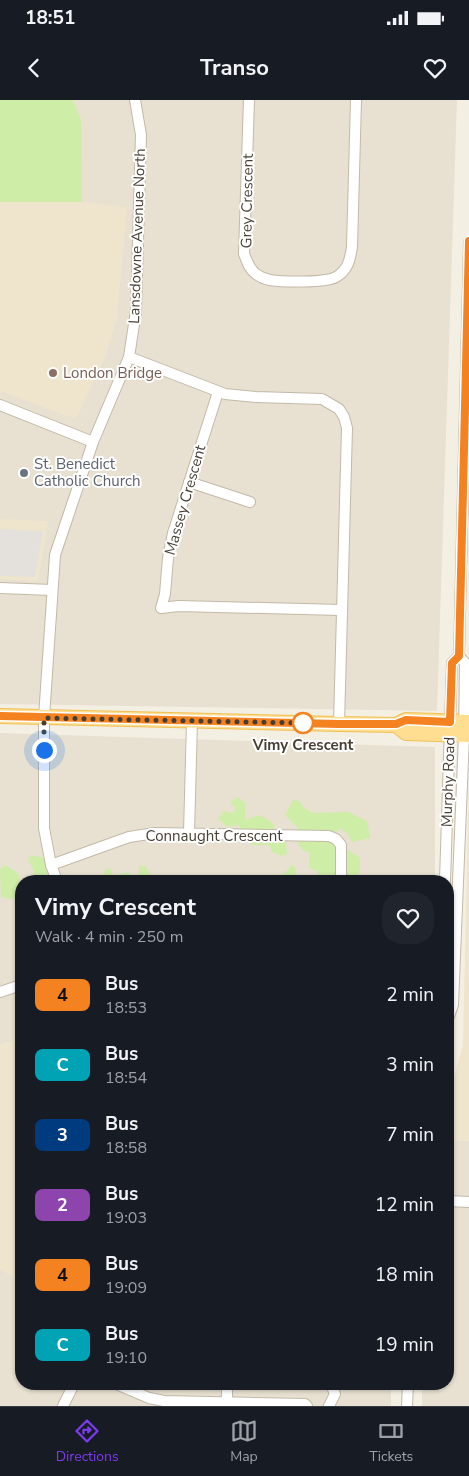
<!DOCTYPE html>
<meta charset="utf-8">
<style>
:root{--surface:#171b24;--page:#20242c;--text:#f1f3f6;--muted:#9ea1a6;--line:#363941;--accent:#7c3aed}
body{margin:0;font-family:"Nunito Sans",sans-serif;background:var(--page);color:var(--text);height:100vh;display:flex;flex-direction:column;font-size:19px;white-space:nowrap}
*{box-sizing:border-box;margin:0}
p{font-size:16px;color:var(--muted)}
.icon{flex:none;width:28px;height:28px;fill:none;stroke:currentColor;stroke-width:2;stroke-linecap:round;stroke-linejoin:round}
.map{position:relative;flex:1;overflow:hidden}
.panel{position:absolute;left:15px;top:775px;width:439px;height:515px;display:flex;flex-direction:column;background:var(--surface);border-radius:20px;box-shadow:0 1px 4px #0004}
.panel>*{flex:none}
.badge{padding:0 10px;border-radius:8px;font-size:18px;line-height:32px}
.you{position:absolute;width:25px;height:25px;margin:-12px;border:4px solid #fff;border-radius:50%;background:#1a73e8;box-shadow:0 0 0 8px #1a73e833}
.map>.badge{position:absolute;translate:-50% -50%;box-shadow:0 0 0 2px #fff}
.round{display:grid;place-items:center;flex:none;width:52px;height:52px;border-radius:20px;background:var(--page)}
.overview{display:flex;align-items:center;justify-content:space-between;height:85px;padding:0 20px}
h1{font-size:24px;font-weight:700;line-height:38px}
ul{padding:0;list-style:none}
li{display:flex;align-items:center;gap:15px;height:70px;padding:0 20px}
li div{flex:1}
li b{display:block;font-size:19px}
li em{font-style:normal}
li .badge{min-width:55px;font-weight:700;text-align:center}
.status{display:flex;justify-content:space-between;align-items:center;height:35px;padding:0 25px;background:var(--surface);direction:ltr}
.status svg{height:14px;fill:currentColor}
header{display:flex;justify-content:space-between;align-items:center;height:65px;padding:0 20px;background:var(--surface);font-size:22px;font-weight:700}
.dock{display:flex;justify-content:space-around;align-items:center;height:70px;border-top:1px solid var(--line);background:var(--surface);font-size:14px;color:var(--muted)}
.dock a{display:grid;justify-items:center;gap:2px}
.dock .on{color:var(--accent)}
.map>svg:first-child{display:block}
.residential{fill:#e8e1d1}
.education{fill:#efe4cc}
.green{fill:#ceeda7}
.parking{fill:#e4e1dc}
.lines{fill:none;stroke-linecap:round;stroke-linejoin:round}
.minor-casing{stroke:#c3b9a8;stroke-width:12}
.major-casing{stroke:#f0c055;stroke-width:16}
.minor{stroke:#fff;stroke-width:10}
.major{stroke:#ffde91;stroke-width:14}
.line-casing{stroke:#fff;stroke-width:11}
.line{stroke:#f58220;stroke-width:8}
.walk{stroke:#463e33;stroke-width:5;stroke-dasharray:0 9}
.education-dot{fill:#8d6e63;stroke:#fff;stroke-width:2}
.worship-dot{fill:#6b7280;stroke:#fff;stroke-width:2}
.stop-dot{fill:#fff;stroke:#f58220;stroke-width:2.5}
.labels{text-anchor:middle;stroke-width:4;stroke-linejoin:round;paint-order:stroke}
.street-label{font-size:15px;fill:#463e33;stroke:#fff}
.education-label{font-size:15px;fill:#785e54;stroke:#fff;text-anchor:start}
.worship-label{font-size:15px;fill:#5b616d;stroke:#fff;text-anchor:start}
.stop-label{font-size:15px;font-weight:bold;fill:#463e33;stroke:#fff}
</style>
<div class="status"><b>18:51</b><svg viewBox="0 0 49 12"><path d="M0 12V9h3v3zM5 12V6h3v6zM10 12V3h3v9zM15 12V0h3v12zM26 1h20v11H26zM47 4h2v5h-2z"/></svg></div>
<header><svg class="icon" aria-label="back" viewBox="0 0 24 24"><path d="M15 5l-7 7 7 7"/></svg>Transo<svg class="icon" aria-label="heart" viewBox="0 0 24 24"><path d="M12 20l-8-8c-3-5 5-10 8-4 3-6 11-1 8 4z"/></svg></header>
<div class="map">
<svg width="469" height="1306" viewBox="0 0 469 1306">
<rect width="100%" height="100%" fill="#f4efe3"/>
<g class="residential">
<polygon points="0,0 457,0 437,611 0,604"/>
<polygon points="0,633 435,647 435,781 21,781 21,938 0,945"/>
<polygon points="448,1041 469,1041 469,1306 422,1306 422,1284 448,1284"/>
<polygon points="0,1169 21,1181 21,1284 391,1284 391,1306 0,1306"/>
</g>
<g class="education">
<polygon points="0,102 82,102 127,107 117,218 106,255 76,319 0,291"/>
<polygon points="0,419 48,421 38,481 0,479"/>
<polygon points="469,677 469,1041 448,1041 448,999 463,945"/>
<polygon points="21,938 21,1181 0,1169 0,945"/>
</g>
<g class="green">
<polygon points="0,0 73,0 81,20 82,102 0,102"/>
<polygon points="238,697 245,703 245,720 259,715 269,720 275,726 273,730 279,731 285,737 287,754 281,756 272,752 269,745 251,745 251,738 239,736 240,725 228,727 218,719 223,711 232,713 236,708 230,702"/>
<polygon points="294,699 301,703 304,708 313,713 348,712 367,721 370,738 352,742 347,733 339,728 332,739 360,758 360,772 356,776 348,776 348,781 351,781 336,781 331,778 327,781 318,781 317,771 309,768 309,752 303,751 295,739 298,728 285,715"/>
<polygon points="30,755 45,758 54,778 72,777 73,781 34,781 34,772 28,759"/>
<polygon points="5,765 18,773 21,784 21,797 13,799 1,797 0,769"/>
<polygon points="139,765 146,767 154,781 103,781 105,769 110,768 113,776 128,772 132,778 139,775"/>
<polygon points="290,765 296,768 295,774 306,781 284,781 280,777 289,769"/>
</g>
<polygon class="parking" points="0,429 43,431 35,477 0,476"/>
<g class="lines">
<g class="minor-casing">
<g id="minor">
<path d="M249,0L244,154C247,161 249,169 256,174C260,177 265,179 270,180C283,182 326,183 336,177C348,170 350,160 352,147L356,0"/>
<polyline points="129,257 225,294 256,297 322,299 339,309 344,317 347,328 339,624"/>
<polyline points="218,292 173,433 168,458 165,494 161,508 179,506 342,510"/>
<polyline points="0,305 93,342"/>
<polyline points="189,382 250,402"/>
<polyline points="0,488 52,490"/>
<polyline points="189,733 192,621"/>
<polyline points="51,765 129,737 155,733 329,736 336,739 341,745 341,781"/>
<polyline points="57,781 51,765 44,728 44,617 55,455 93,342 129,257 136,211 141,35 135,0"/>
<polyline points="445,781 452,563 459,556"/>
<polyline points="0,892 21,885"/>
<polyline points="448,919 453,905 464,635 465,563 459,556 469,142"/>
<polyline points="448,1101 469,1102"/>
<polyline points="116,1284 149,1298 164,1301 305,1304 307,1306"/>
<polyline points="227,1303 227,1284"/>
<polyline points="63,1306 74,1284"/>
<polyline points="329,1306 335,1294 331,1284"/>
<polyline points="407,1306 408,1284"/>
</g>
</g>
<g class="major-casing">
<g id="major">
<polyline points="0,616 339,624 396,625 406,620 469,622"/>
<polyline points="396,625 406,633 469,635"/>
</g>
</g>
<use href="#minor" class="minor"/>
<use href="#major" class="major"/>
</g>
<g class="lines">
<g class="line-casing">
<polyline id="line" points="0,616 339,624 396,624 406,620 450,622 452,563 459,556 469,141"/>
</g>
<use href="#line" class="line"/>
<polyline class="walk" points="44,650 44,618 303,623"/>
</g>
<circle class="education-dot" cx="53" cy="273" r="5"/>
<circle class="worship-dot" cx="24" cy="373" r="5"/>
<circle class="stop-dot" cx="303" cy="623" r="10"/>
<g class="labels">
<g class="street-label">
<text transform="translate(247 101) rotate(-89)" y="5">Grey Crescent</text>
<text transform="translate(137 136) rotate(-88)" y="5">Lansdowne Avenue North</text>
<text transform="translate(185 400) rotate(-74)" y="5">Massey Crescent</text>
<text transform="translate(448 682) rotate(-88)" y="5">Murphy Road</text>
<text x="214" y="741">Connaught Crescent</text>
</g>
<g class="education-label">
<text x="63" y="278">London Bridge</text>
</g>
<g class="worship-label">
<text x="34" y="369">St. Benedict<tspan x="34" dy="17">Catholic Church</tspan></text>
</g>
<g class="stop-label">
<text x="303" y="650">Vimy Crescent</text>
</g>
</g>
</svg>
<div class="you" style="left:44px;top:650px"></div>
<section class="panel">
<div class="overview"><div><h1>Vimy Crescent</h1><p>Walk · 4 min · 250 m</p></div><a class="round"><svg class="icon" aria-label="heart" viewBox="0 0 24 24"><path d="M12 20l-8-8c-3-5 5-10 8-4 3-6 11-1 8 4z"/></svg></a></div>
<ul>
<li><span class="badge" style="background:#f58220;color:#111">4</span><div><b>Bus</b><p>18:53</p></div><em>2 min</em></li>
<li><span class="badge" style="background:#00a3b4;color:#fff">C</span><div><b>Bus</b><p>18:54</p></div><em>3 min</em></li>
<li><span class="badge" style="background:#003b80;color:#fff">3</span><div><b>Bus</b><p>18:58</p></div><em>7 min</em></li>
<li><span class="badge" style="background:#8e44ad;color:#fff">2</span><div><b>Bus</b><p>19:03</p></div><em>12 min</em></li>
<li><span class="badge" style="background:#f58220;color:#111">4</span><div><b>Bus</b><p>19:09</p></div><em>18 min</em></li>
<li><span class="badge" style="background:#00a3b4;color:#fff">C</span><div><b>Bus</b><p>19:10</p></div><em>19 min</em></li>
</ul>
</section>
</div>
<nav class="dock">
<a class="on"><svg class="icon" aria-label="directions" viewBox="0 0 24 24"><path d="M12 3l9 9-9 9-9-9zM9 14v-3h6M13 9l2 2-2 2"/></svg>Directions</a>
<a><svg class="icon" aria-label="map" viewBox="0 0 24 24"><path d="M3 6l6-2 6 2 6-2v14l-6 2-6-2-6 2zM9 4v14M15 6v14"/></svg>Map</a>
<a><svg class="icon" aria-label="tickets" viewBox="0 0 24 24"><path d="M3 7h18v10H3zM15 7v10"/></svg>Tickets</a>
</nav>
